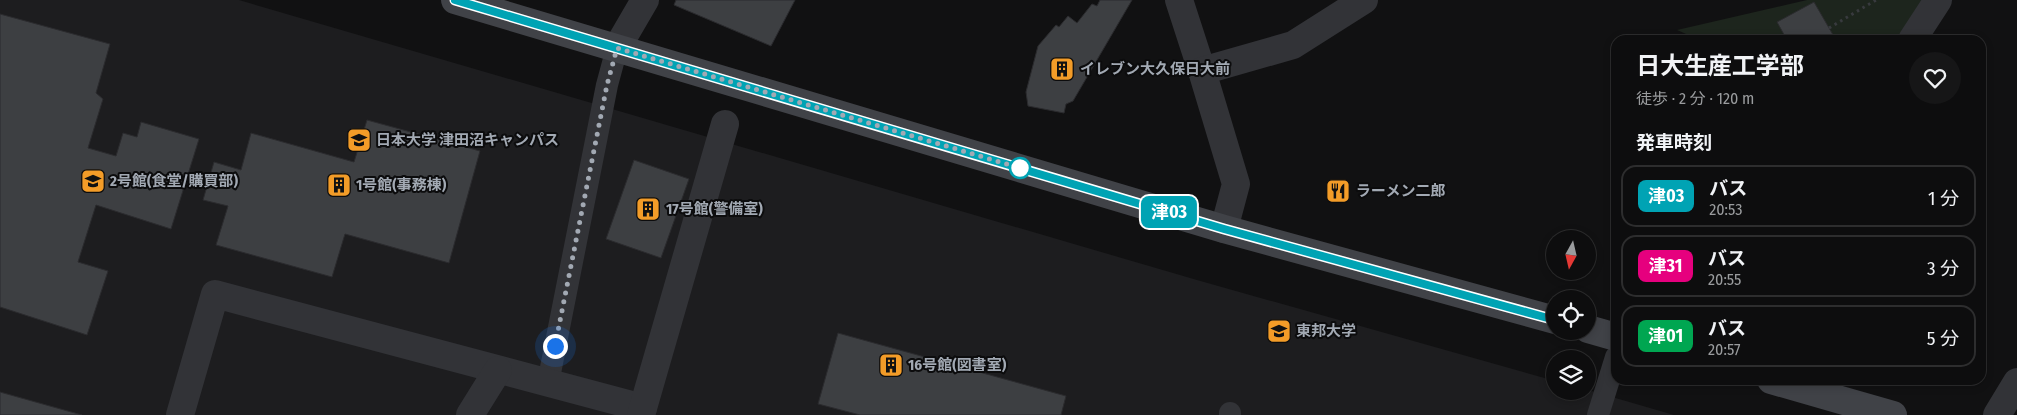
<!DOCTYPE html>
<html lang="ja">
<meta charset="utf-8">
<style>
:root{--surface:#0d0d0e;--page:#161617;--text:#f1f3f6;--muted:#9a9c9e;--line:#2d2d2e}
body{margin:0;font-family:"Fira Sans Condensed","Noto Sans JP",sans-serif;background:var(--page);color:var(--text);height:100vh;display:flex;flex-direction:column;font-size:19px;white-space:nowrap}
*{box-sizing:border-box;margin:0}
p{font-size:16px;color:var(--muted)}
.icon{flex:none;width:28px;height:28px;fill:none;stroke:currentColor;stroke-width:2;stroke-linecap:round;stroke-linejoin:round}
.map{position:relative;flex:1;overflow:hidden}
.details{position:absolute;left:1611px;top:35px;width:375px;height:350px;display:flex;flex-direction:column;background:var(--surface);border-radius:15px;box-shadow:0 2px 8px #0003,0 0 0 1px var(--line)}
.details>*{flex:none}
.badge{padding:0 10px;border-radius:8px;font-size:18px;line-height:32px}
.needle{width:32px;rotate:188deg}
.buttons{position:absolute;left:1546px;top:230px;display:grid;gap:10px}
.buttons a{display:grid;place-items:center;width:50px;height:50px;border-radius:50%;background:var(--surface);box-shadow:0 2px 8px #0003,0 0 0 1px var(--line);font-size:25px}
.you{position:absolute;width:25px;height:25px;margin:-12px;border:4px solid #fff;border-radius:50%;background:#1a73e8;box-shadow:0 0 0 8px #1a73e833}
.map>.badge{position:absolute;translate:-50% -50%;box-shadow:0 0 0 2px #fff}
h2{padding:0 25px;font-size:19px;line-height:45px}
.round{display:grid;place-items:center;flex:none;width:52px;height:52px;border-radius:26px;background:var(--page)}
.head{display:flex;align-items:center;justify-content:space-between;height:85px;padding:0 25px}
h1{font-size:24px;font-weight:700;line-height:38px}
ul{padding:0;list-style:none}
li{display:flex;align-items:center;gap:15px;height:62px;margin:0 10px 8px;padding:0 15px;border:2px solid var(--line);border-radius:15px}
li div{flex:1}
li b{display:block;font-size:19px}
li em{font-style:normal}
li .badge{min-width:55px;font-weight:700;text-align:center}
.map>svg:first-child{display:block}
.built{fill:#1d1d1f}
.green{fill:#1d251d}
.building{fill:#3d3f42;stroke:#2b2b2e}
.lines{fill:none;stroke-linecap:round;stroke-linejoin:round}
.path{stroke:#383a3e;stroke-width:3;stroke-dasharray:2.5 4;stroke-linecap:butt}
.lane{stroke:#323337;stroke-width:22}
.street{stroke:#323337;stroke-width:28}
.secondary{stroke:#404247;stroke-width:28}
.line-casing{stroke:#fff;stroke-width:11}
.line{stroke:#00a3b4;stroke-width:8}
.walk{stroke:#a2a9b3;stroke-width:5;stroke-dasharray:0 9}
.stop-dot{fill:#fff;stroke:#00a3b4;stroke-width:2.5}
.labels{text-anchor:middle;stroke-width:4;stroke-linejoin:round;paint-order:stroke}
.poi-label{font-size:15px;font-weight:bold;fill:#a2a9b3;stroke:#0c0c0d;text-anchor:start}
</style>
<div class="map">
<svg width="2017" height="415" viewBox="0 0 2017 415">
<rect width="100%" height="100%" fill="#111112"/>
<polygon class="built" points="0,0 239,0 1197,280 1555,381 1555,391 1588,390 1674,415 0,415"/>
<polygon class="green" points="1807,0 1926,0 1898,40 1700,40 1677,30"/>
<g class="building">
<polygon points="676,0 795,0 771,46 674,5"/>
<polygon points="1100,0 1132,0 1073,101 1066,104 1064,113 1028,106 1026,92 1038,46 1056,25 1059,27 1068,16 1077,23 1092,4 1097,6"/>
<polygon points="1814,2 1836,40 1787,40 1777,22"/>
<polygon points="0,14 110,44 96,93 103,99 88,148 116,156 123,133 137,137 141,122 199,139 171,229 96,205 78,262 108,271 87,335 0,307"/>
<polygon points="367,120 480,151 449,263 345,234 332,277 216,245 228,206 203,200 214,162 241,170 251,133 354,162"/>
<polygon points="634,160 689,179 661,258 606,239"/>
<polygon points="838,333 1066,396 1061,415 860,415 818,404"/>
<polygon points="0,392 82,415 0,415"/>
</g>
<g class="lines">
<polyline class="path" points="1829,28 1876,0"/>
<g class="lane">
<polyline points="548,383 607,85 617,48"/>
<polyline points="1230,415 1230,413"/>
<polyline points="1598,415 1616,357"/>
</g>
<g class="street">
<polyline points="1179,0 1202,71"/>
<polyline points="1912,40 1938,0"/>
<polyline points="617,48 645,0"/>
<polyline points="1224,229 1236,184 1202,71 1293,45 1364,0"/>
<polyline points="180,415 215,294 643,408"/>
<polyline points="470,415 498,370"/>
<polyline points="641,415 725,124"/>
<polyline points="1997,415 2017,382"/>
</g>
<g class="secondary">
<polyline points="455,0 1224,229 1555,320"/>
<polyline points="1588,329 1616,337"/>
<polyline points="1771,380 1893,415"/>
</g>
</g>
<g class="lines">
<g class="line-casing">
<polyline id="line" points="455,0 1224,229 1555,320"/>
</g>
<use href="#line" class="line"/>
<polyline class="walk" points="555,346 607,85 617,48 1020,168"/>
</g>
<defs>
<g id="building-square" transform="scale(1.25)"><rect x="-9" y="-9" width="18" height="18" rx="4" fill="#f39c28" stroke="#0c0c0d"/><path d="M-4-6H4V6H1V3H-1V6H-4ZM-2.5-4.3h1.7v1.8h-1.7ZM.8-4.3h1.7v1.8H.8ZM-2.5-1h1.7V.8h-1.7ZM.8-1h1.7V.8H.8Z" fill="#111"/></g>
<g id="university-square" transform="scale(1.25)"><rect x="-9" y="-9" width="18" height="18" rx="4" fill="#f39c28" stroke="#0c0c0d"/><path d="M0-5L7-2L0 1L-7-2ZM-4 1L0 2.5L4 1V4Q0 6-4 4Z" fill="#111"/></g>
<g id="restaurant-square" transform="scale(1.25)"><rect x="-9" y="-9" width="18" height="18" rx="4" fill="#f39c28" stroke="#0c0c0d"/><path d="M-5-6h1v4h1v-4h1v4h1v-4h1v5L-1.5 .5V6h-2V.5L-5-1ZM5-6V6H3V1.5H1.5Q1.5-4 5-6Z" fill="#111"/></g>
</defs>
<g fill-rule="evenodd">
<use href="#building-square" x="1062" y="69"/>
<use href="#university-square" x="359" y="140"/>
<use href="#university-square" x="93" y="181"/>
<use href="#building-square" x="339" y="185"/>
<use href="#restaurant-square" x="1338" y="191"/>
<use href="#building-square" x="648" y="209"/>
<use href="#university-square" x="1279" y="331"/>
<use href="#building-square" x="891" y="365"/>
</g>
<circle class="stop-dot" cx="1020" cy="168" r="10"/>
<g class="labels">
<g class="poi-label">
<text x="1080" y="74">イレブン大久保日大前</text>
<text x="376" y="145">日本大学 津田沼キャンパス</text>
<text x="110" y="186">2号館(食堂/購買部)</text>
<text x="356" y="190">1号館(事務棟)</text>
<text x="1356" y="196">ラーメン二郎</text>
<text x="666" y="214">17号館(警備室)</text>
<text x="1296" y="336">東邦大学</text>
<text x="908" y="370">16号館(図書室)</text>
</g>
</g>
</svg>
<div class="buttons">
<a><svg class="needle" viewBox="-14 -14 28 28"><path d="M0-13l5 13h-10z" fill="#e53935"/><path d="M0 13l5-13h-10z" fill="#9a9c9e"/></svg></a>
<a><svg class="icon" aria-label="locate" viewBox="0 0 24 24"><circle cx="12" cy="12" r="6"/><path d="M12 2v4M12 18v4M2 12h4M18 12h4"/></svg></a>
<a><svg class="icon" aria-label="layers" viewBox="0 0 24 24"><path d="M12 4l9 5-9 5-9-5zM3 14l9 5 9-5"/></svg></a>
</div>
<div class="you" style="left:555px;top:346px"></div>
<b class="badge" style="left:1169px;top:212px;background:#00a3b4;color:#fff">津03</b>
<section class="details">
<div class="head"><div><h1>日大生産工学部</h1><p>徒歩 · 2 分 · 120 m</p></div><a class="round"><svg class="icon" aria-label="heart" viewBox="0 0 24 24"><path d="M12 20l-8-8c-3-5 5-10 8-4 3-6 11-1 8 4z"/></svg></a></div>
<h2>発車時刻</h2>
<ul>
<li><span class="badge" style="background:#00a3b4;color:#fff">津03</span><div><b>バス</b><p>20:53</p></div><em>1 分</em></li>
<li><span class="badge" style="background:#e6007e;color:#fff">津31</span><div><b>バス</b><p>20:55</p></div><em>3 分</em></li>
<li><span class="badge" style="background:#00a651;color:#fff">津01</span><div><b>バス</b><p>20:57</p></div><em>5 分</em></li>
</ul>
</section>
</div>
